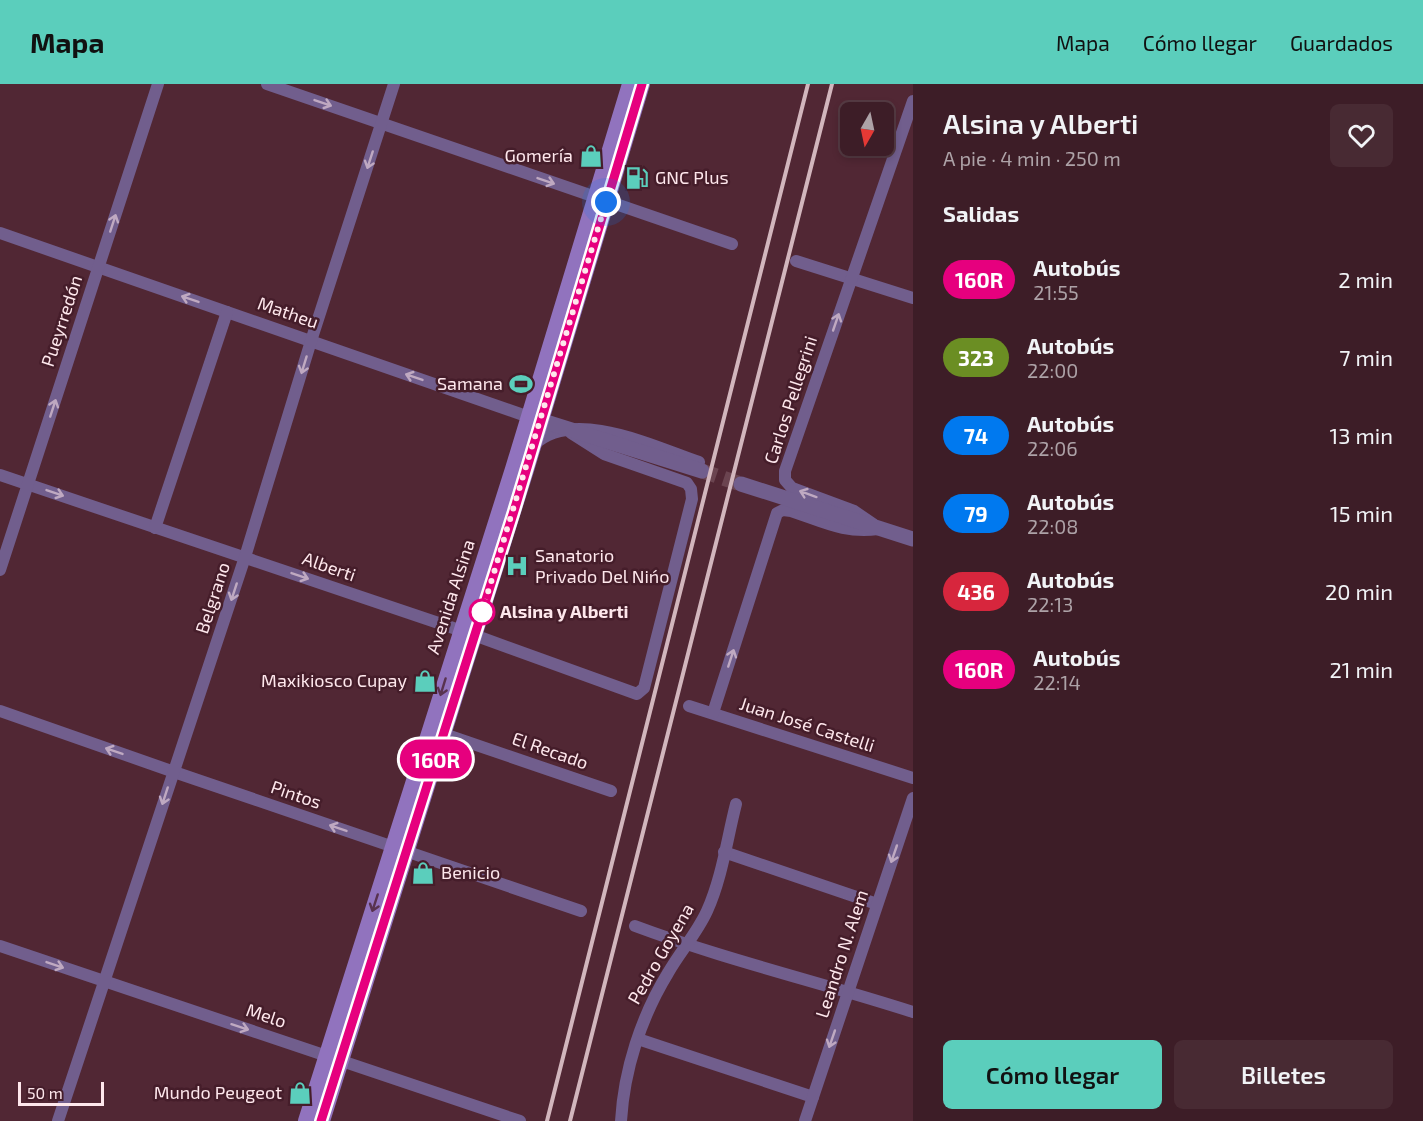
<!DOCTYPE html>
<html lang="es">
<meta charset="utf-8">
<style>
:root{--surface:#3d1d27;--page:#482a33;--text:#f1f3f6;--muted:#ada2a7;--line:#563b44;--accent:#5bcebc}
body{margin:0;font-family:"Exo 2",sans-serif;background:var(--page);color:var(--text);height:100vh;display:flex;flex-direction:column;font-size:22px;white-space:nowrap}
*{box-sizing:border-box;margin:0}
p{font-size:20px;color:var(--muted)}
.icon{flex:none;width:33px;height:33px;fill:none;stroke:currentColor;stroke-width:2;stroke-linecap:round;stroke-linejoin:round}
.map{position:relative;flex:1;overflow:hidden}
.panel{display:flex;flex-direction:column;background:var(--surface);width:510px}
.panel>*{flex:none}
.badge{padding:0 12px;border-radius:20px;font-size:21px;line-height:39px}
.needle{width:39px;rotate:189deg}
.fabs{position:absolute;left:840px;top:18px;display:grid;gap:12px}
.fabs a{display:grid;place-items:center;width:54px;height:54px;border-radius:9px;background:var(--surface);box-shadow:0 3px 9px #0003,0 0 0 2px var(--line);font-size:30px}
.scale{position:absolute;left:18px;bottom:15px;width:86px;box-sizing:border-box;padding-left:6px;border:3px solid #fee7ec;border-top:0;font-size:16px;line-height:21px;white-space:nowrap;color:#fee7ec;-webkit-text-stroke:4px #451d2a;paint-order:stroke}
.you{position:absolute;width:30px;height:30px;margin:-15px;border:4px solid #fff;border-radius:50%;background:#1a73e8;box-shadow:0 0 0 9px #1a73e833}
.map>.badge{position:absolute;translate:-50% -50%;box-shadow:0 0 0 3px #fff}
h2{padding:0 30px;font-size:22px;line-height:54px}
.round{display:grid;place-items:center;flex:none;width:63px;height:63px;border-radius:9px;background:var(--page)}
.head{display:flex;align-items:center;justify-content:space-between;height:102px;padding:0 30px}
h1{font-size:28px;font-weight:600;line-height:45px}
.button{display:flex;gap:12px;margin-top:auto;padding:12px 30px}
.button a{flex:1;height:69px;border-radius:9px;background:var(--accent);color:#111;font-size:24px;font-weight:600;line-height:69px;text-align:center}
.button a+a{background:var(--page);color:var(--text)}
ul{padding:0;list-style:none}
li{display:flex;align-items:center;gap:18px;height:78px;padding:0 30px}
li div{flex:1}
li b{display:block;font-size:22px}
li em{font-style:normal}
li .badge{min-width:66px;font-weight:700;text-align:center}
header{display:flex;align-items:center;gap:36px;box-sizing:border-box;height:84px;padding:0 30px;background:var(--accent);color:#111}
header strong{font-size:28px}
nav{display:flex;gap:33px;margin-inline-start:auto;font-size:21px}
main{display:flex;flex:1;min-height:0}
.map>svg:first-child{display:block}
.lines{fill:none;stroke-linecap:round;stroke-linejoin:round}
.tertiary-tunnel{stroke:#6b4450;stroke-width:15;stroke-dasharray:15 8;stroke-linecap:butt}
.minor{stroke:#715e8d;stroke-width:12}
.tertiary{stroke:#715e8d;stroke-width:15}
.secondary{stroke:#9173be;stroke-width:16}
.rail{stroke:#d2b6bd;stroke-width:4}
.oneway{stroke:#bfa9c1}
.oneway2{stroke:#58324f}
.line-casing{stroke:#fff;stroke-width:14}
.line{stroke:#e6007e;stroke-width:9}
.walk{stroke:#fee7ec;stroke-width:6;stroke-dasharray:0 10.8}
.stop-dot{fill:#fff;stroke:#e6007e;stroke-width:3}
.labels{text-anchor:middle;stroke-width:5;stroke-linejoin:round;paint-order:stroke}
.poi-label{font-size:18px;fill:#fee7ec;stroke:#451d2a;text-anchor:end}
.street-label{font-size:18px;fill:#fee7ec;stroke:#451d2a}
.stop-label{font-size:18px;font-weight:bold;fill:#fee7ec;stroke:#451d2a;text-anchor:start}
</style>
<header>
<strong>Mapa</strong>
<nav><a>Mapa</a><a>Cómo llegar</a><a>Guardados</a></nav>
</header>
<main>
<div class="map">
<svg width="913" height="1037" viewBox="0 0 913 1037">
<rect width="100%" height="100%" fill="#512734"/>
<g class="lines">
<polyline class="tertiary-tunnel" points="702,387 741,400"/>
<g class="minor">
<polyline points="267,0 732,160"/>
<polyline points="0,149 529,333"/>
<polyline points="796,177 913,214"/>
<path d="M534,361C573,323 655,363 699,378"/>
<polyline points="0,391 474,551 637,610 644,604 692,415 691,405 687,399 604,370 571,349"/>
<polyline points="873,440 854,427 792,404 785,396 785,387 913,17"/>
<polyline points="155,444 227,228"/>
<polyline points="0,486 158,0"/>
<polyline points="689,622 913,694"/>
<polyline points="0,627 180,690 581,827"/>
<path d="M713,629L777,429L783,426L791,427C822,437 845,450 878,445"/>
<polyline points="444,650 611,707"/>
<polyline points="724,768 877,820"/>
<path d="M635,842C726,876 820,898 913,928"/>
<polyline points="0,862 520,1037"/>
<polyline points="638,955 813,1013"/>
<polyline points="58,1037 245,473 311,257 394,0"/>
<path d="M621,1037C624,986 641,933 668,889C680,868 697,849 707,827C722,794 727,755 736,720"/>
<polyline points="805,1037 913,714"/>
</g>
<g class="tertiary">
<polyline points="530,333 702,387"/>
<polyline points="741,400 913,455"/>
</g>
<g class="secondary">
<polyline points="306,1037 513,385 630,0"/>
<polyline points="322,1037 526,386 642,0"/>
</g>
<g class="rail">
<polyline points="547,1037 808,0"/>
<polyline points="570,1037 832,0"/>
</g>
</g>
<defs><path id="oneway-shaft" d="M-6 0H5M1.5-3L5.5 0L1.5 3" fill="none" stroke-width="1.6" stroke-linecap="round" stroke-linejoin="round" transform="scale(1.5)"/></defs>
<g class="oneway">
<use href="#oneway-shaft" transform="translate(323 19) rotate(19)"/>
<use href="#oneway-shaft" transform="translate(370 76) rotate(108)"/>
<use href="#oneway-shaft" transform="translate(546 97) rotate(19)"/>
<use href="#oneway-shaft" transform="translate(113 139) rotate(-72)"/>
<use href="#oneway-shaft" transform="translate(190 215) rotate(-161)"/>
<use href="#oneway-shaft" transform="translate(836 238) rotate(-71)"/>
<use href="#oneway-shaft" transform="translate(304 281) rotate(107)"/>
<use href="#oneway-shaft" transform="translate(414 293) rotate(-161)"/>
<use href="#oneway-shaft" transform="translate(53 324) rotate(-72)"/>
<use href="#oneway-shaft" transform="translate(55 409) rotate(19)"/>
<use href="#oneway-shaft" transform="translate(808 410) rotate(-160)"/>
<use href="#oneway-shaft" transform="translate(300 492) rotate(19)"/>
<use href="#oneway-shaft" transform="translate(234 508) rotate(108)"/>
<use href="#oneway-shaft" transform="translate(731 574) rotate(-72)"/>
<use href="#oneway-shaft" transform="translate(114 667) rotate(-161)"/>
<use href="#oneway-shaft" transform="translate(165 712) rotate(108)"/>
<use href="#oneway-shaft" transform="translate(338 744) rotate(-161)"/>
<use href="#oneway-shaft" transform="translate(894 770) rotate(109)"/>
<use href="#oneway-shaft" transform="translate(55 881) rotate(19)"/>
<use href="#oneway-shaft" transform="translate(240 943) rotate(18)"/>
<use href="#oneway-shaft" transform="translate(832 955) rotate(109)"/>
</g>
<g class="oneway2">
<use href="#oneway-shaft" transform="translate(443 603) rotate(107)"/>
<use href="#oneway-shaft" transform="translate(375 819) rotate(108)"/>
</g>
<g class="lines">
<g class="line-casing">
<polyline id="line" points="321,1037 514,427 642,0"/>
</g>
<use href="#line" class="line"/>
<polyline class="walk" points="482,528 606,118"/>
</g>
<defs>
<g id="shop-bare" transform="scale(1.8)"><path d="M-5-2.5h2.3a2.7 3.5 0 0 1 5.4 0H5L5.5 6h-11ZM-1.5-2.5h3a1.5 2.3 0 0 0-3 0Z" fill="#5bcebc" stroke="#451d2a" stroke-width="2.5" paint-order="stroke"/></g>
<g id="fuel-bare" transform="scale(1.8)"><path d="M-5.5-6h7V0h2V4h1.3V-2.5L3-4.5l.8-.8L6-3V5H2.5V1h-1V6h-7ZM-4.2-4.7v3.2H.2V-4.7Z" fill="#5bcebc" stroke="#451d2a" stroke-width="2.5" paint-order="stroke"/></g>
<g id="stadium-bare" transform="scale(1.8)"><path d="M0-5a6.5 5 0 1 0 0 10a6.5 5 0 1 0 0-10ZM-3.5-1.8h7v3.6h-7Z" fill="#5bcebc" stroke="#451d2a" stroke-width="2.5" paint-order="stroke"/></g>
<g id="hospital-bare" transform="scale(1.8)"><path d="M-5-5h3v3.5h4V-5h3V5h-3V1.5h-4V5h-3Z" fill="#5bcebc" stroke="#451d2a" stroke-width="2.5" paint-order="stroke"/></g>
</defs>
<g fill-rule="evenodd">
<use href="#shop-bare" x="591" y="72"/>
<use href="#fuel-bare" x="637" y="94"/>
<use href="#stadium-bare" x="521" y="300"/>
<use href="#hospital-bare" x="517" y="482"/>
<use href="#shop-bare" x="425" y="597"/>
<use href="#shop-bare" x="423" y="789"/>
<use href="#shop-bare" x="300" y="1009"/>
</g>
<circle class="stop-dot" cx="482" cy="528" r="12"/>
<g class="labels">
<g class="poi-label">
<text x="573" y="78">Gomería</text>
<text x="655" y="100" text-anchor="start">GNC Plus</text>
<text x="503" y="306">Samana</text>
<text x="535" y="478" text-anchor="start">Sanatorio<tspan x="535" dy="21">Privado Del Nińo</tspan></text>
<text x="407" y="603">Maxikiosco Cupay</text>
<text x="441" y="795" text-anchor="start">Benicio</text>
<text x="282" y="1015">Mundo Peugeot</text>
</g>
<g class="street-label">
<text transform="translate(288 229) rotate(19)" y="6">Matheu</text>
<text transform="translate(62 237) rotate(-72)" y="6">Pueyrredón</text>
<text transform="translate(791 316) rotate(-72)" y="6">Carlos Pellegrini</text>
<text transform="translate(329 483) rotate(19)" y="6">Alberti</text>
<text transform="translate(451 513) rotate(-72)" y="6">Avenida Alsina</text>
<text transform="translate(213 514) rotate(-72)" y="6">Belgrano</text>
<text transform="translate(807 641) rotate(18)" y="6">Juan José Castelli</text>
<text transform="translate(550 667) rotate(19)" y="6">El Recado</text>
<text transform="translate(296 711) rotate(19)" y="6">Pintos</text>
<text transform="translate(661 870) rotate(-60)" y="6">Pedro Goyena</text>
<text transform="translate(842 870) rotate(-72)" y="6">Leandro N. Alem</text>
<text transform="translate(266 932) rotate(18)" y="6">Melo</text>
</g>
<g class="stop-label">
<text x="500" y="534">Alsina y Alberti</text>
</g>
</g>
</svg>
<div class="fabs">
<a><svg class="needle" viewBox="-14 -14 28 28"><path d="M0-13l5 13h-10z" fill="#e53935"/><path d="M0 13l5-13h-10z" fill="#ada2a7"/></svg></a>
</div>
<div class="scale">50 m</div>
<div class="you" style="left:606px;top:118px"></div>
<b class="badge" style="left:436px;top:675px;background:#e6007e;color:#fff">160R</b>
</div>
<section class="panel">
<div class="head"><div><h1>Alsina y Alberti</h1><p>A pie · 4 min · 250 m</p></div><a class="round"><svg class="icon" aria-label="heart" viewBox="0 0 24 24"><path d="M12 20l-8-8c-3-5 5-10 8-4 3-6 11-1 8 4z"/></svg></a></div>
<h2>Salidas</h2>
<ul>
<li><span class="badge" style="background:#e6007e;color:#fff">160R</span><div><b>Autobús</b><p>21:55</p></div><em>2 min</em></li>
<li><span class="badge" style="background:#6b8e23;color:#fff">323</span><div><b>Autobús</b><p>22:00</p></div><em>7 min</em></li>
<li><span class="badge" style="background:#0079ef;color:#fff">74</span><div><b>Autobús</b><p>22:06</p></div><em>13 min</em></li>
<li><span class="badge" style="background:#0079ef;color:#fff">79</span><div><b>Autobús</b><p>22:08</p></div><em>15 min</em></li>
<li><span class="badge" style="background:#d7263d;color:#fff">436</span><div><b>Autobús</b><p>22:13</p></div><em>20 min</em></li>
<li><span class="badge" style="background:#e6007e;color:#fff">160R</span><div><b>Autobús</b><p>22:14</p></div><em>21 min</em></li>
</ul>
<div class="button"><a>Cómo llegar</a><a>Billetes</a></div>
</section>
</main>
